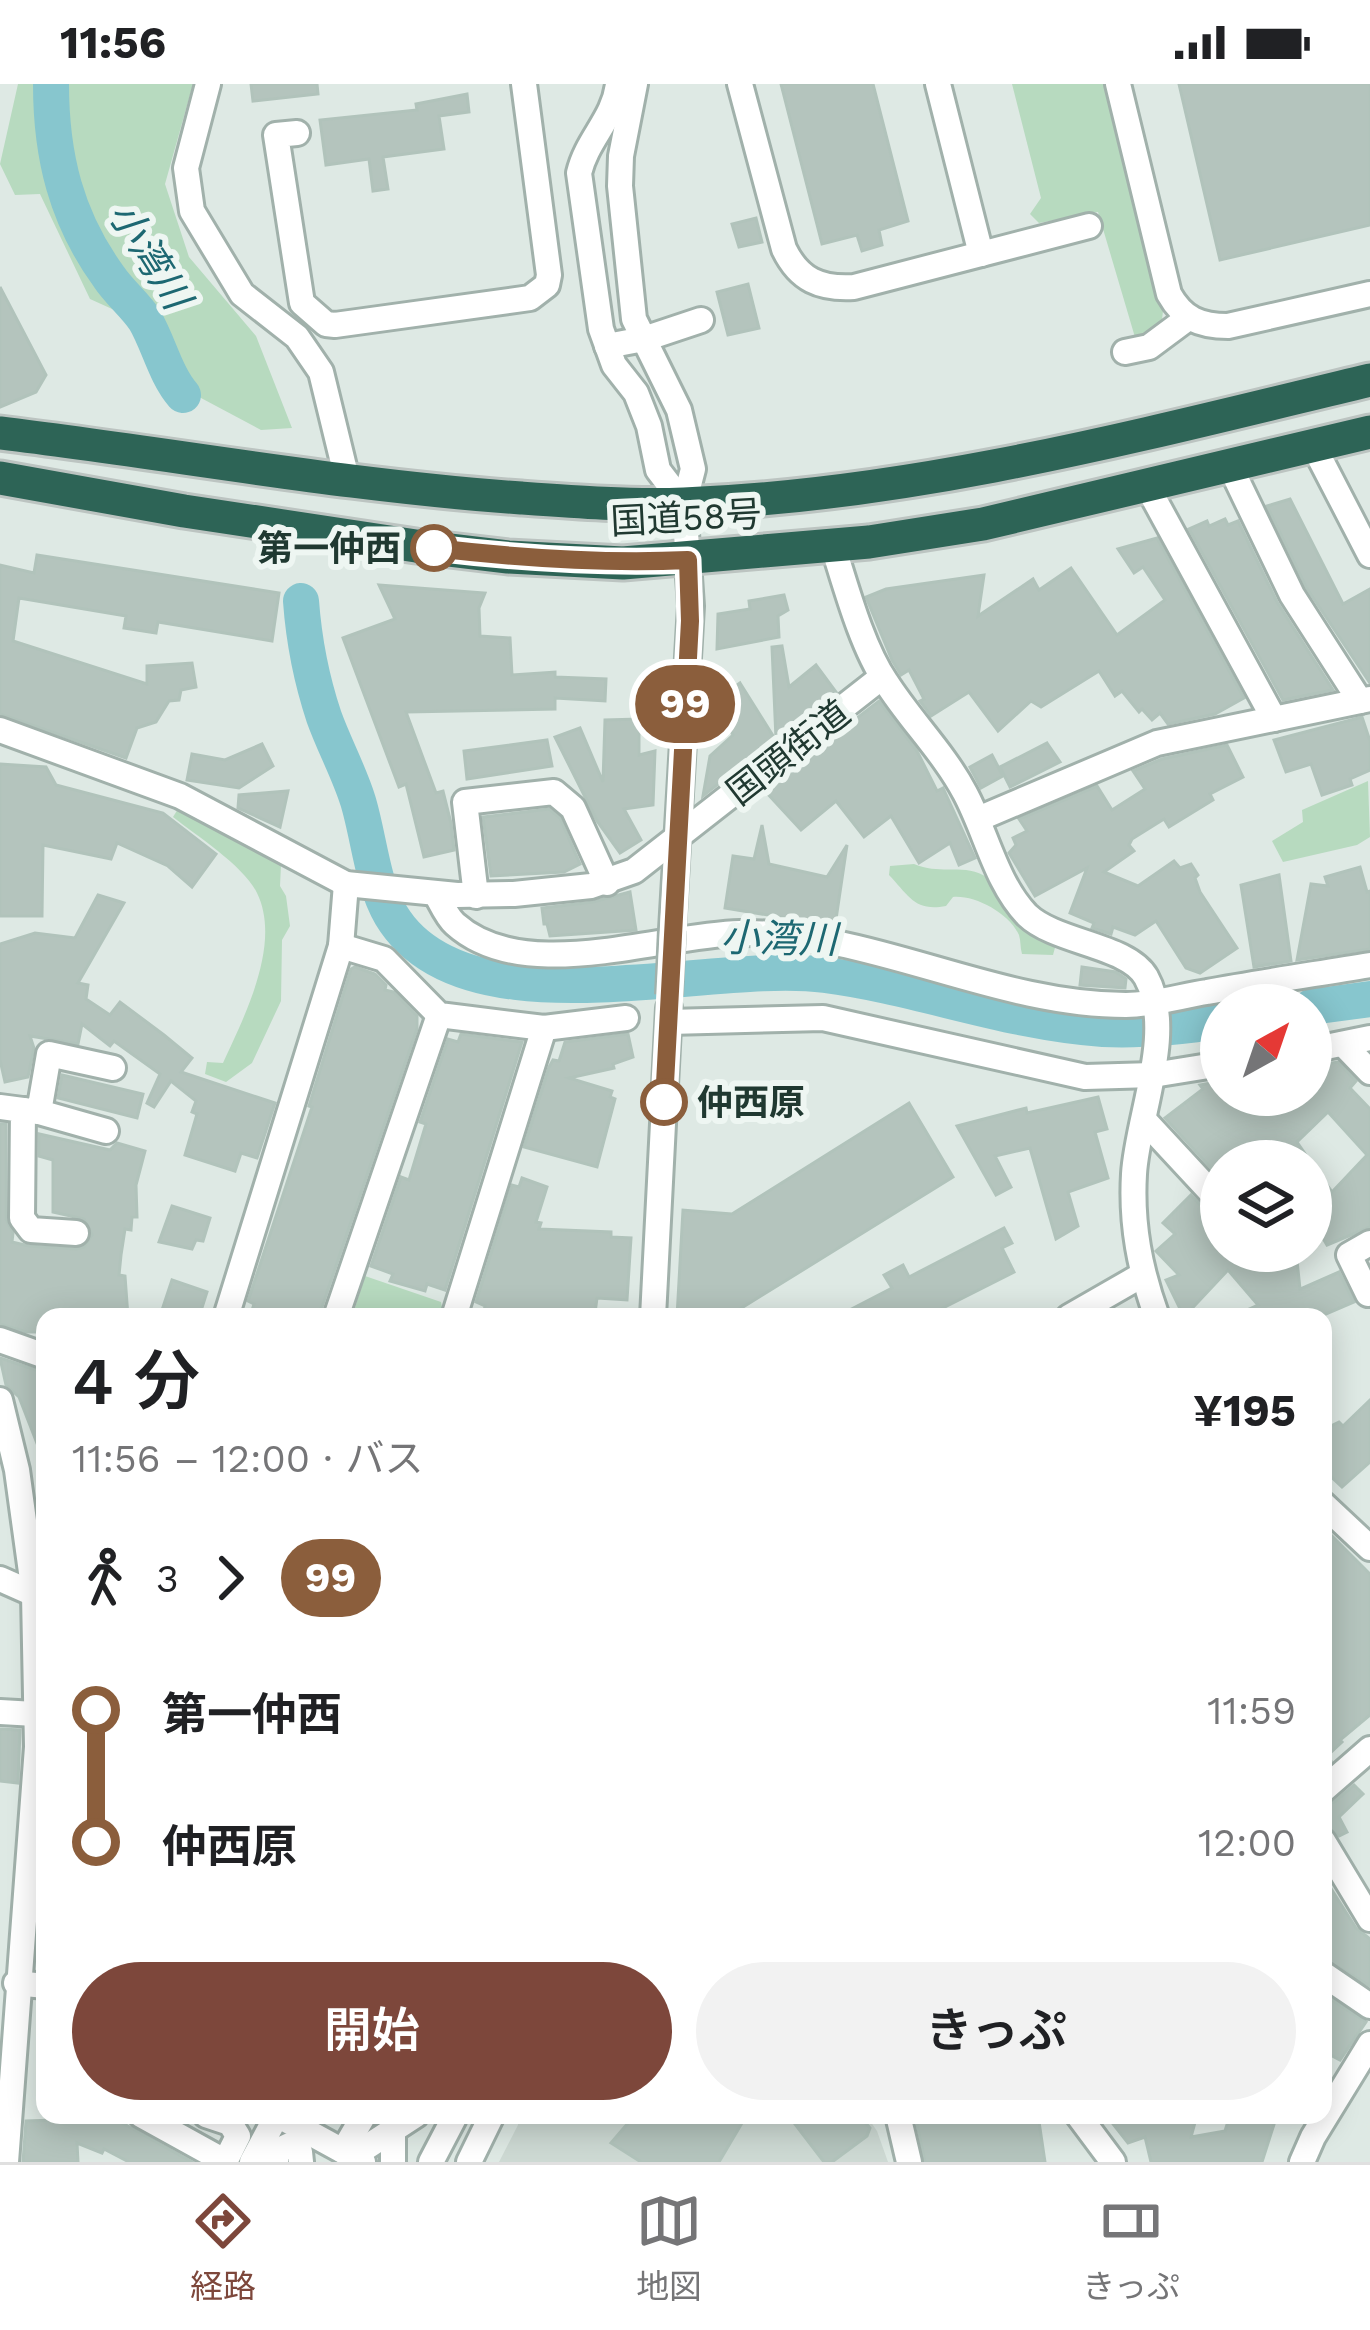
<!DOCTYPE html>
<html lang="ja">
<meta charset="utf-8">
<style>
:root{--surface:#fff;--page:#f2f2f2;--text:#202124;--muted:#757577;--line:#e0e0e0;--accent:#7d473b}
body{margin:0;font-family:"Work Sans","Noto Sans JP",sans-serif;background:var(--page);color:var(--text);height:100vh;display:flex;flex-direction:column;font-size:45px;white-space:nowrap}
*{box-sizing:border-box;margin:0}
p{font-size:39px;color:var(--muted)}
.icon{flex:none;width:66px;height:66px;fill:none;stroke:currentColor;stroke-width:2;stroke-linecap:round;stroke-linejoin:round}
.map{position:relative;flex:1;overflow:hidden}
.panel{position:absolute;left:36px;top:1224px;width:1296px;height:816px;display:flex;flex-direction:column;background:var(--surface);border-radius:24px;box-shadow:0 6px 30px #0003}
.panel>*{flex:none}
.badge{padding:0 24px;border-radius:39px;font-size:42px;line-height:78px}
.needle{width:78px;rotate:40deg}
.fabs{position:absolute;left:1200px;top:900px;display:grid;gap:24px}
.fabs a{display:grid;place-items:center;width:132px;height:132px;border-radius:50%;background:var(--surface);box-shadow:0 6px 30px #0003;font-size:60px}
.map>.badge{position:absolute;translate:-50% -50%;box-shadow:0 0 0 6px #fff}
.legs{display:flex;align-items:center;gap:18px;height:132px;padding:0 36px;font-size:39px}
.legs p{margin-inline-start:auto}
.headline{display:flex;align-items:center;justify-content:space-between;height:204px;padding:0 36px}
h1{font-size:66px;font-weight:600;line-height:90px}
.button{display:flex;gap:24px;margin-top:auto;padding:24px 36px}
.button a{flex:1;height:138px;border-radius:72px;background:var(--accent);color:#fff;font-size:48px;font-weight:600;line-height:138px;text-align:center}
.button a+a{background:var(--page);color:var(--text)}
ul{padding:0 36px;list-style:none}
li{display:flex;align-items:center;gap:42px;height:132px;font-size:45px}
li i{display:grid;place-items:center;width:18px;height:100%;margin:0 15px;background:currentColor}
li i::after{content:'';width:30px;height:30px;margin:-15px;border:9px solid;border-radius:50%;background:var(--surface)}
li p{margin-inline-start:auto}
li:first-child i{background:linear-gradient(#0000 50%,currentColor 0)}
li:last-child i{background:linear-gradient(currentColor 50%,#0000 0)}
.status{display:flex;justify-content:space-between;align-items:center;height:84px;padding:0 60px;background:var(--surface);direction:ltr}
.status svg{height:33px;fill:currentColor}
.dock{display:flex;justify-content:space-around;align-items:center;height:168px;border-top:3px solid var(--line);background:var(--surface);font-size:33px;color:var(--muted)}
.dock a{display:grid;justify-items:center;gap:6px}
.dock .on{color:var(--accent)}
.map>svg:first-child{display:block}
.built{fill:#cdd9d3}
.green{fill:#b7dabf}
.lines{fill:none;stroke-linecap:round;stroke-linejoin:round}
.river{stroke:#87c6ce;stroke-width:36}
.building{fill:#b4c4bd;stroke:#b1c3bb;stroke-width:3}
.minor-casing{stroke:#a1b1ab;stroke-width:30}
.highway-casing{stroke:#bcc4c1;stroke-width:39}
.minor{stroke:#fff;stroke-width:24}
.highway{stroke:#2d6456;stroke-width:33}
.minor-bridge-casing{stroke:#a1b1ab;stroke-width:30;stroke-linecap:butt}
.minor-bridge{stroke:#fff;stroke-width:24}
.line-1-casing{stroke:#fff;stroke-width:27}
.line-1{stroke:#8b5e3c;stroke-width:18}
.stop-1-dot{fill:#fff;stroke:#8b5e3c;stroke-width:6}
.labels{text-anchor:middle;stroke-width:12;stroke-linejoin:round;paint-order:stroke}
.street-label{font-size:36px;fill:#203931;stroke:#eef6f2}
.stop-label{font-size:36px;font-weight:bold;fill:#203931;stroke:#eef6f2;text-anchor:end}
.water-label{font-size:39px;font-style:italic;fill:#1d6872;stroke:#eef6f2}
</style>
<div class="status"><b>11:56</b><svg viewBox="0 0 49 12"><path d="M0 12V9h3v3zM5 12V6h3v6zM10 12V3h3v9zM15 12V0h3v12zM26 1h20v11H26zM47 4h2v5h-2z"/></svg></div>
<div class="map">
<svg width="1370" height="2078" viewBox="0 0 1370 2078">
<rect width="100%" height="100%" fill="#dee9e4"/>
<polygon class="built" points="518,2031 866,2031 877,2047 888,2078 499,2078 518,2041"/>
<g class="green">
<polygon points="18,0 193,0 165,100 189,173 256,252 292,344 261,346 186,306 121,229 90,215 40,110 15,111 0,80"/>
<polygon points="1012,0 1106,0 1163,227 1161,244 1137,260 1098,128 1039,139 1030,130 1041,114"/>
<polygon points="1368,697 1370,753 1357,761 1283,778 1272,757 1303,738 1302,726"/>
<path d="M178,725L281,781L280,802L286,812L290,842L282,856L281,917L252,979L226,998L205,990L207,978L223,979C244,933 282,860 257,809C244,782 197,752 173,733Z"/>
<path d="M914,780C943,792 964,778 988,794C999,801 1002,815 1009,826C1022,844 1035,852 1056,860L1053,871L1022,870C1020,864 1021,857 1019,851C1009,829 975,811 953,813L946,822C915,828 909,812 889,791L890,782Z"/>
<polygon points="365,1192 441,1218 444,1233 352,1233"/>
</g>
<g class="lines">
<g class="river">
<path d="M51,0C51,72 66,134 109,193C119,208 135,221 145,236C159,260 165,290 183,311"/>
<path d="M301,517C304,558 311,594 324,633C334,661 349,688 358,717C369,753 372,799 391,831C464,953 708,875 825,891C918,903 1009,939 1103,945C1143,947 1181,943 1221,937"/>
<polyline points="1311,923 1370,915"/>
</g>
</g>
<g class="building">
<polygon points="251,0 317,0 318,10 253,17"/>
<polygon points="781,0 873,0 908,137 879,146 882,161 862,167 857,151 822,160"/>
<polygon points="1179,0 1370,0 1370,141 1220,176"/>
<polygon points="467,10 469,28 439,32 444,65 383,73 388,105 373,107 369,75 326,81 320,36 417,26 416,20"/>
<polygon points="756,134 762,158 739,163 732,140"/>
<polygon points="748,200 759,244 728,251 717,208"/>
<polygon points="0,203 46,291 36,308 0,323"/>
<polygon points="1290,415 1343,520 1370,505 1370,599 1306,503 1267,422"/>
<polygon points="1225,435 1228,441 1238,437 1277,518 1333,606 1283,616 1189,445 1207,437 1209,442"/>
<polygon points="1157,454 1244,614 1215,630 1168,640 1160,629 1152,636 1142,625 1139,628 1122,607 1115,612 1099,587 1041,623 1031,617 998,647 969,608 931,632 920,617 924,615 909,586 901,591 892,576 866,513 886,505 984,491 978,532 1033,495 1039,506 1071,484 1117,551 1165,516 1143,483 1134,489 1118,465"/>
<polygon points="37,471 279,509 272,557 158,538 156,549 124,544 126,532 19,514 13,557 147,600 147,582 192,579 196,603 181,606 179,616 169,617 156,638 137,644 126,674 0,630 0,481 34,489"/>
<polygon points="379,501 485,509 479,524 480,552 510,554 512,591 555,588 555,593 606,595 605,617 555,614 555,625 406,628 436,709 443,707 451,739 454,766 424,773 406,700 399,703 343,554 395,535"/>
<polygon points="784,511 788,526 778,532 779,553 717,565 718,530 750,525 749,517"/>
<polygon points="782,562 789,603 816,581 836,608 776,655 772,563"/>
<polygon points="740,599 775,655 703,712 710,672 733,651 712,611 729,600 733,604"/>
<polygon points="879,617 917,667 937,707 943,704 975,774 959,781 950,759 919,779 891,732 864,753 836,717 801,746 764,706"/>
<polygon points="1362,633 1370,657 1370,686 1350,695 1352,701 1322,711 1311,680 1286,688 1274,656"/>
<polygon points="639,635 639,671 655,667 653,721 624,725 641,756 620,769 597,737 555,653 580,644 603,698 605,636"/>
<polygon points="547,656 552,682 467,695 464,667"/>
<polygon points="1047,659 1060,678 1010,703 1000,683"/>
<polygon points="262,660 273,682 239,704 187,696 192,670 225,676"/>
<polygon points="1227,661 1243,693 1210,710 1213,716 1169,743 1164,735 1132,755 1129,761 1134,767 1104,788 1138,802 1174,777 1180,784 1191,780 1198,791 1195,794 1200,808 1237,864 1200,889 1186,884 1156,837 1135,851 1113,843 1111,850 1092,844 1094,839 1070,829 1087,784 1035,812 1009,769 1016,761 1013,754 1027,747 1019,735 1097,702 1112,726 1145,705 1133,687 1162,675"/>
<polygon points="992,671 1003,692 981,704 970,683"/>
<polygon points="0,680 46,683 56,701 163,729 216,770 192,803 168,782 117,759 111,775 43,761 42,832 0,832"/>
<polygon points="288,707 280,743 238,724 239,711"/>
<polygon points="549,725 560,734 580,780 564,788 491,792 483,733"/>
<polygon points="762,741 769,780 827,793 847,761 835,842 725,824 733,772 754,775"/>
<polygon points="1360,783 1367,808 1370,807 1370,865 1297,876 1311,800 1328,802 1325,793"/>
<polygon points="1279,791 1291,877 1254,883 1241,801"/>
<polygon points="630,808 636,846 550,852 547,840 544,840 542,824 593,818"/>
<polygon points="98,811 124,819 78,899 88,901 86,915 110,931 120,918 164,951 192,974 181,988 275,1019 257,1074 241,1069 235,1087 185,1071 197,1030 192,1028 196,1017 171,997 154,1023 147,1019 160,990 114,957 110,962 82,940 78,960 30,952 34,964 28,993 5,998 0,976 0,860 35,849 75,854"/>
<polygon points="355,883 375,890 386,901 385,906 394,908 417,932 417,945 322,1223 311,1233 250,1233 254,1220 248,1217 312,1023 309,1022 351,885"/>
<polygon points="1082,883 1116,888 1126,895 1125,904 1080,901"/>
<polygon points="461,950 522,958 445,1206 427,1200 425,1207 390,1197 393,1190 371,1182 401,1093 409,1096 426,1040 420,1038 448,955 458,958"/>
<polygon points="628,950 633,973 613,980 614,984 569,994 612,1007 610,1013 615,1015 597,1083 524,1063 549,983 553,976 559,977 565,958"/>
<polygon points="1338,978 1356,997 1350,1004 1370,1025 1370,1143 1327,1161 1311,1134 1311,1079 1332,1108 1367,1071 1328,1028 1297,1058 1310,1077 1221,1077 1221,1095 1165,1034 1203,1005 1200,1001 1221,997 1221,1011 1311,1011 1311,982"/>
<polygon points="62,991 143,1010 137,1034 58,1014"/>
<polygon points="1098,1013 1107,1045 1095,1048 1108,1094 1068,1108 1078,1142 1056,1155 1030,1064 995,1072 1011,1103 996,1111 957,1042 1026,1024 1027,1029"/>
<polygon points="909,1019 953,1093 727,1233 677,1233 683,1126 732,1130"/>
<polygon points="0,1040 6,1040 6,1135 13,1149 12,1158 29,1162 76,1165 84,1163 92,1151 84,1135 53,1128 53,1076 39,1072 39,1050 110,1066 117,1059 145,1067 136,1101 137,1133 132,1133 131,1146 125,1145 121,1171 119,1191 125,1192 128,1233 45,1233 45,1248 26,1248 0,1240"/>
<polygon points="522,1094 547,1103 536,1138 541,1139 539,1145 611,1148 611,1153 631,1154 627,1216 597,1214 595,1229 546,1226 545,1233 483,1233 485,1222 476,1218 512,1101 519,1103"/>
<polygon points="1191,1111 1210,1131 1221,1135 1221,1167 1296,1167 1300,1205 1339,1188 1354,1218 1319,1233 1231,1233 1258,1221 1228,1186 1184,1233 1166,1196 1179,1191 1156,1167 1175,1150 1163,1139"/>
<polygon points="172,1122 210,1134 203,1157 196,1156 192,1165 159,1158"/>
<polygon points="1004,1144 1012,1159 1002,1164 1014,1188 925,1233 836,1233 892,1204 884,1191 903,1181 909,1193"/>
<polygon points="172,1196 207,1208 199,1233 162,1226"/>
<polygon points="0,1274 39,1287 45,1306 45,1380 19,1313 6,1301"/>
<polygon points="1370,1316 1370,1378 1342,1403 1323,1385 1323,1351 1331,1342 1339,1338 1343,1342"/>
<polygon points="1323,1443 1370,1490 1370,1631 1340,1656 1342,1658 1327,1672 1331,1677 1323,1684"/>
<polygon points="0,1645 20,1646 18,1699 0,1697"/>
<polygon points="1354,1701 1363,1710 1339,1733 1347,1748 1339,1752 1323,1741 1323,1722 1334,1718"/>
<polygon points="1323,1792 1356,1844 1370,1855 1370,1902 1323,1874"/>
<polygon points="1323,1910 1366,1938 1340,1976 1323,1967"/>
<polygon points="58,2031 108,2031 192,2078 129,2078 104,2065 102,2069 77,2059 78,2078 23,2078 26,2037 56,2036"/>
<polygon points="635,2031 730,2031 742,2039 719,2078 641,2078 611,2059"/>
<polygon points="788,2031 859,2031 870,2044 867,2052 832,2078 824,2078"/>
<polygon points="915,2031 1038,2031 1045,2078 925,2078"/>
<polygon points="1106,2031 1197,2031 1191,2053 1225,2047 1230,2031 1277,2031 1262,2078 1151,2078 1145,2053 1128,2059"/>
</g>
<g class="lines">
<g class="minor-casing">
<g id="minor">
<polyline points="208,0 186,84 192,127 242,210 297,253 321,288 348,399"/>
<path d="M618,0C614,35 587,55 579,89L601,245L614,281L636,309L649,342L658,386L684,420"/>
<polyline points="635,0 621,72 620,102 634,235 679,326 693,385 684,420 691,522 672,846"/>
<path d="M740,0L784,165C799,196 820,205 854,203L1089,142"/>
<polyline points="938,0 981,170"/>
<path d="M1118,0L1169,210C1183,235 1200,242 1228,242L1370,210"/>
<polyline points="297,49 276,51 302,219 326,240 335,241 530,214 547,201 549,191 524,0"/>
<polyline points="607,262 644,255 701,236"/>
<polyline points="1125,268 1149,263 1188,234"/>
<polyline points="1313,361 1370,471"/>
<polyline points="1229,380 1292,511 1360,617"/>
<polyline points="1147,402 1274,635"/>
<path d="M833,462C846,503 862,563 886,598C910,636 944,669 965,709C986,748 996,799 1027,831C1056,859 1128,861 1146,893C1176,947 1137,1034 1134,1090C1131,1141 1140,1186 1157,1233"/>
<polyline points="0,646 180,712 346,800 457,811 514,810 591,802 634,787 882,593"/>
<polyline points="978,735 1157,659 1370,615"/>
<path d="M436,810C441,819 447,833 455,840C524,902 657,851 740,849C872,847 994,921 1126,921C1153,921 1181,912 1207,908C1261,898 1316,890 1370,881"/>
<polyline points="476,812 465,718 554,708 573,724 607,799"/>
<polyline points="341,862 384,875 439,931 544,944 626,934"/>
<polyline points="669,938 823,934 1085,993 1153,991 1221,980"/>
<polyline points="1343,960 1370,988"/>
<polyline points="1311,966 1370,954"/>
<polyline points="0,1023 23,1026 22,1134 31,1146 76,1149"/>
<polyline points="23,1026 39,1028 49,970 113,984"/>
<polyline points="39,1028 106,1047"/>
<polyline points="1144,1036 1221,1119"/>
<polyline points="1368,1210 1349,1171 1370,1159"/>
<polyline points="226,1233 341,862 346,800"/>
<polyline points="336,1233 439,931"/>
<polyline points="454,1233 544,944"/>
<polyline points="653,1233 669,924"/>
<polyline points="1069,1233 1142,1191"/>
<polyline points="0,1256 45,1272"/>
<polyline points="0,1316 17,1386 34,1510 37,1663 6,2078"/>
<polyline points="1323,1420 1370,1464"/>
<polyline points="0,1495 43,1514"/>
<polyline points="0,1628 35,1630"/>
<polyline points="1323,1706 1370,1665"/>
<polyline points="1323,1757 1370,1835"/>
<polyline points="1323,1890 1370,1922"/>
<polyline points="16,1899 45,1902"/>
<polyline points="141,2031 226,2078"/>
<polyline points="206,2031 230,2039 238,2052 225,2078"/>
<polyline points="898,2031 909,2078"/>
<polyline points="1078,2031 1113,2078"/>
<polyline points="393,2033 393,2078"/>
<polyline points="343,2067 364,2031"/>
<polyline points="353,2072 416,2031"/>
<polyline points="252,2078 277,2031 363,2078"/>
<polyline points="276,2078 277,2067 290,2061 300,2068 301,2078"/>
<polyline points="431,2078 454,2034"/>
<polyline points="469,2078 492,2031"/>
<polyline points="1302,2078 1313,2053 1370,1960"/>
</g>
</g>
<g class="highway-casing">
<g id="highway">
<path d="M0,349C174,370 346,402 521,414C576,418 630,422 684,420C917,411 1145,350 1370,296"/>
<polyline points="0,394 184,427 416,462 508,473 623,479 869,458 983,440 1370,348"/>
</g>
</g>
<use href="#minor" class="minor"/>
<use href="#highway" class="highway"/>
<g class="minor-bridge-casing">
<polyline id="minor-bridge" points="669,911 672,846"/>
</g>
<use href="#minor-bridge" class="minor-bridge"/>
</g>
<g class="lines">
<g class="line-1-casing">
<path id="line-1" d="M434,464C519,474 603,480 688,476L690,537L664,1018"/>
</g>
<use href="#line-1" class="line-1"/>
</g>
<g class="stop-1-dot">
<circle cx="434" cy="464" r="21"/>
<circle cx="664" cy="1018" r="21"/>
</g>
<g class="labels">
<g class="street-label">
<text transform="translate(686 433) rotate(-3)" y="13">国道58号</text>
<text transform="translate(788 668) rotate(-38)" y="13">国頭街道</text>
</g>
<g class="stop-label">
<text x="401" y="477">第一仲西</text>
<text x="697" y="1031" text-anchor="start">仲西原</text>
</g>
<g class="water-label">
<text transform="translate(150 171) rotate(58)" y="14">小湾川</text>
<text transform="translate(779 854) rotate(1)" y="14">小湾川</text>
</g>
</g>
</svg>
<div class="fabs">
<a><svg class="needle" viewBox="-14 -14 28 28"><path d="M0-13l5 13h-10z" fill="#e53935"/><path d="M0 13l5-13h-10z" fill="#757577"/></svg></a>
<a><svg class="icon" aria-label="layers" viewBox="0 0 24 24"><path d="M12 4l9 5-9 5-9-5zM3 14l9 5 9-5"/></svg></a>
</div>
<b class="badge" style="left:685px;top:620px;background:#8b5e3c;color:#fff">99</b>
<section class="panel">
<div class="headline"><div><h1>4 分</h1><p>11:56 – 12:00 · バス</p></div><b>¥195</b></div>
<div class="legs"><svg class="icon" aria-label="walk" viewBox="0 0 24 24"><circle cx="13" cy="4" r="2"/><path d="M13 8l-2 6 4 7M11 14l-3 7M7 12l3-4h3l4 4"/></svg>3<svg class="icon" aria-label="forward" viewBox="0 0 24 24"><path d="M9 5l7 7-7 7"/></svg><b class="badge" style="background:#8b5e3c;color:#fff">99</b></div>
<ul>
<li><i style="color:#8b5e3c"></i><b>第一仲西</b><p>11:59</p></li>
<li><i style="color:#8b5e3c"></i><b>仲西原</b><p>12:00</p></li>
</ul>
<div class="button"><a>開始</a><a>きっぷ</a></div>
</section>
</div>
<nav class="dock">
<a class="on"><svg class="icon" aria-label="directions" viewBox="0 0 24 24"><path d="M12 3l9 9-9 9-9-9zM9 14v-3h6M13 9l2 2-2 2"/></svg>経路</a>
<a><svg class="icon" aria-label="map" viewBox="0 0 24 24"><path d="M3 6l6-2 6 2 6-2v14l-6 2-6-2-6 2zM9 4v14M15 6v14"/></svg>地図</a>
<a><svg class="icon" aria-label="tickets" viewBox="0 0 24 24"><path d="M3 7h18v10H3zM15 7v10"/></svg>きっぷ</a>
</nav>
